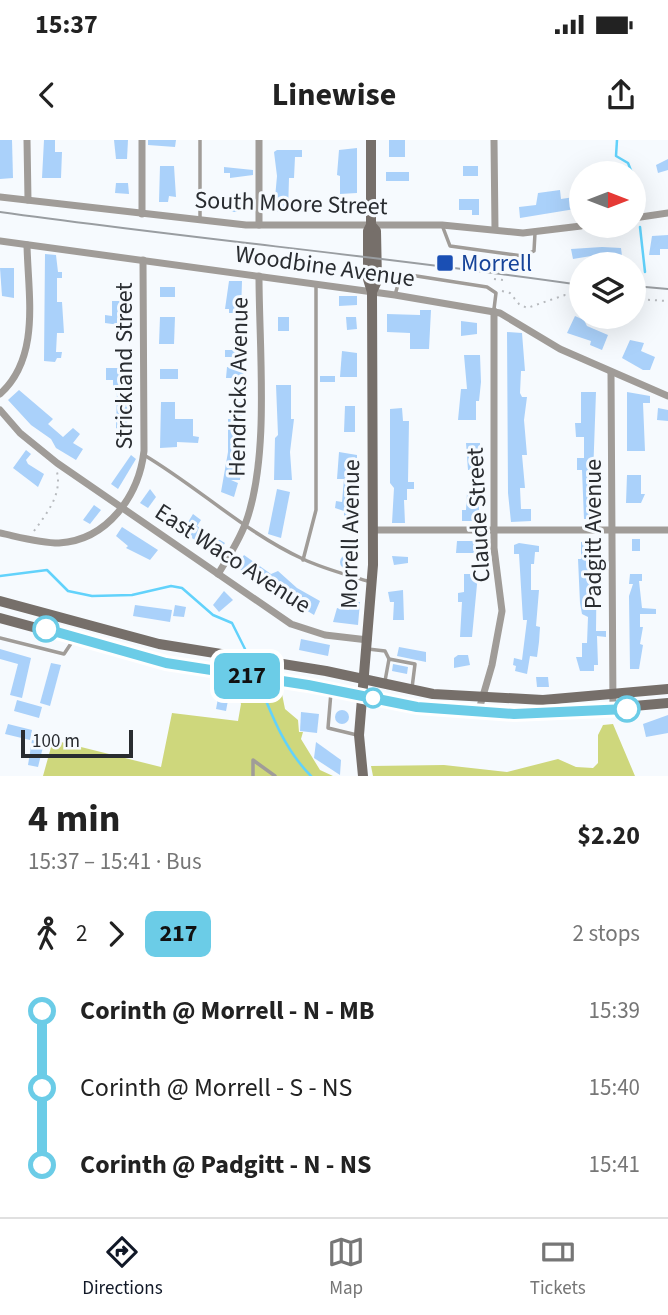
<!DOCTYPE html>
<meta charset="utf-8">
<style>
:root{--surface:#fff;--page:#f2f2f2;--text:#222;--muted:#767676;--line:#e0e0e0;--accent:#111827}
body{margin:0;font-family:"Source Sans 3",sans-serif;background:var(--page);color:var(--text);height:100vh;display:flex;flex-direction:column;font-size:26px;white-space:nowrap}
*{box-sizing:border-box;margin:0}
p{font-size:23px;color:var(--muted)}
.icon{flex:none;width:38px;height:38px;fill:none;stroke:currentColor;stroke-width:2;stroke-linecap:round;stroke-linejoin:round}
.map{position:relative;height:636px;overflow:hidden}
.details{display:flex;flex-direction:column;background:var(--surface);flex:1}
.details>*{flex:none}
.badge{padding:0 14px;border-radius:10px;font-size:24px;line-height:46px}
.needle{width:46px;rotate:90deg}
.buttons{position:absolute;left:569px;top:21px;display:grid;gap:14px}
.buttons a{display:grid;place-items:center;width:77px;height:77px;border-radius:50%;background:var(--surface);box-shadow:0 7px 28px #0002;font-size:35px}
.scale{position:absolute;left:21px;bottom:18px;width:112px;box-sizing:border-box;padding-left:7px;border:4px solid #292c30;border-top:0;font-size:19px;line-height:24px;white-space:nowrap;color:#292c30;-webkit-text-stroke:5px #f6fafe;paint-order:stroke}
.map>.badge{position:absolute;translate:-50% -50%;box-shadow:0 0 0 4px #fff}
.legs{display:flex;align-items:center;gap:10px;height:77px;padding:0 28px;font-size:23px}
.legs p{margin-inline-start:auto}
.summary{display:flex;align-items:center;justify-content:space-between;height:119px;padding:0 28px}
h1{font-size:38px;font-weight:700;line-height:52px}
ul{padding:0 28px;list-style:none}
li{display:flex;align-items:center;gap:24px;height:77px;font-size:26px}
li i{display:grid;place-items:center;width:10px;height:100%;margin:0 9px;background:currentColor}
li i::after{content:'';width:18px;height:18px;margin:-9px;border:5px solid;border-radius:50%;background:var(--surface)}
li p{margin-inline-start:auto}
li:first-child i{background:linear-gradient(#0000 50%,currentColor 0)}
li:last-child i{background:linear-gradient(currentColor 50%,#0000 0)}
.status{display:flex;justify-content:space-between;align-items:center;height:49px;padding:0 35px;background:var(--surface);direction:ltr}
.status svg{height:19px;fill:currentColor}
header{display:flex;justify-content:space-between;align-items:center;height:91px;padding:0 28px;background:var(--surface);font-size:32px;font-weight:700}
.tab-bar{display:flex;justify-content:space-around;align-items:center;height:98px;border-top:2px solid var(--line);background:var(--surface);font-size:19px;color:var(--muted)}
.tab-bar a{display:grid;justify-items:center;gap:4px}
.tab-bar .active{color:var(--accent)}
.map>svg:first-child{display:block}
.green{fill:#ced77c}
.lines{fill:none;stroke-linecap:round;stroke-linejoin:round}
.stream{stroke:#62d2fb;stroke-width:2.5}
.building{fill:#aad1fa}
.path{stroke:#b7babe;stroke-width:2;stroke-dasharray:2 5;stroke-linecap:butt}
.lane{stroke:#a09c98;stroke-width:3.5}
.street{stroke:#a09c98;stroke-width:7}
.secondary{stroke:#766f6a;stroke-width:10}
.tram{stroke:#999da1;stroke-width:2}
.line-1-casing{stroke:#fff;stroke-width:16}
.line-1{stroke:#6bcce7;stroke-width:10}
.transit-dot{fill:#1a4fb4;stroke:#f6fafe;stroke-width:2.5}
.stop-1-dot{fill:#fff;stroke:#6bcce7;stroke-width:3.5}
.labels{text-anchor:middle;stroke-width:6;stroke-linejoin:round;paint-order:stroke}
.street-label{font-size:24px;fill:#292c30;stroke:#f6fafe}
.transit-label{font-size:24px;fill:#164399;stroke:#f6fafe;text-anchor:start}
</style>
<div class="status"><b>15:37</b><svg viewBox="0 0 49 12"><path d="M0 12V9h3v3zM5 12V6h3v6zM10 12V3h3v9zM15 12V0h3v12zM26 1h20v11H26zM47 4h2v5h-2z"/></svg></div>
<header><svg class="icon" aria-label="back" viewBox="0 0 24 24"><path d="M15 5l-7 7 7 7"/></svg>Linewise<svg class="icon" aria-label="share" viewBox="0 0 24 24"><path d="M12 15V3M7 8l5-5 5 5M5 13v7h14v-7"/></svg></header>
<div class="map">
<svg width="668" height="636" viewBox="0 0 668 636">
<rect width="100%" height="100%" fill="#f6fafe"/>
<g class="green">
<polygon points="233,541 281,549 285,569 298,580 299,592 303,592 301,599 320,630 333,636 43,636 53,600 161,627 172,573 238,581 241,564"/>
<polygon points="613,584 635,636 373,636 371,626 444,625 507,632 558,619 576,627 593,628 598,623 598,595 603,585"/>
</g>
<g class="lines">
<g class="stream">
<polyline points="617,0 616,16 628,23 632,33"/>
<polyline points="634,39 639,66"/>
<polyline points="640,87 645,132"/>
<polyline points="0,436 47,430 68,451 92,456 132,455 171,446 182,448 213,475 232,483 248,515"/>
<path d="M258,541C272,576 285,610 311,636"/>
</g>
</g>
<g class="building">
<polygon points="0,0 12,0 13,38 0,39"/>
<polygon points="44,0 55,0 55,12 62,12 61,38 42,38"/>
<polygon points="114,0 128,0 127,19 116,19"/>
<polygon points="148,0 176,0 175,7 148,5"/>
<rect x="389" y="0" width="16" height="17"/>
<polygon points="357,8 357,53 340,54 340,36 337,35 339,10"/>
<polygon points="277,10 302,10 302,17 295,17 294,38 289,38 288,72 277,72 274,69 277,36 274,12"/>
<polygon points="668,19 668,30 658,33 656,25"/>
<polygon points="160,26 174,26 176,57 169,56 168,62 159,62"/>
<rect x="463" y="26" width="15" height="10"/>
<polygon points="224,27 253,30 253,35 230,38 230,33 224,33"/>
<rect x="386" y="32" width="23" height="9"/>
<polygon points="116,43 128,43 129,54 115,53"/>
<polygon points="560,50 561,59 581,56 581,68 520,78 519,67 536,65 538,53"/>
<polygon points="231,59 244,59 241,72 231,72"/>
<polygon points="459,59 479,59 479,75 472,75 472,70 459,70"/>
<polygon points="668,95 668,109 660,109 660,115 649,115 652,96"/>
<polygon points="602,107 621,108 622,116 591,122 591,116 573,119 571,109"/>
<polygon points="45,114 56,115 58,132 62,132 62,138 57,138 57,162 62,162 64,193 57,193 56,212 62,212 61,218 57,218 55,222 44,221"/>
<polygon points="0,128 14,128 14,158 2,156"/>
<polygon points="229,141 242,141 241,173 229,173 229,169 225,169"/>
<rect x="160" y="147" width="15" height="10"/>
<polygon points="339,156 357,156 357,165 339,166"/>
<polygon points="112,161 127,161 127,186 105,183 105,175 112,176"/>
<polygon points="420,170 431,170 429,209 410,209 410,193 387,192 387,174 420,175"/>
<polygon points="575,176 584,180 587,186 608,195 602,210 590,205 591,201 567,193"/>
<polygon points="160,177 175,177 174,204 159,204"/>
<rect x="278" y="177" width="11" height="14"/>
<polygon points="346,177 356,177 357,189 347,190"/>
<polygon points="461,181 477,183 477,194 461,196"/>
<polygon points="507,192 522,193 525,231 521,231 520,253 522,257 527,257 524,280 527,315 522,315 525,348 520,348 521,369 531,369 531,381 511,382 508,353"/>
<polygon points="630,200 644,203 641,211 655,217 650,230 643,230 622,218"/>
<rect x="225" y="210" width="17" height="7"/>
<polygon points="342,211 357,213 357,237 340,237"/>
<polygon points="464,215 480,215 481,242 479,261 476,261 476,280 458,280 461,249 467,249"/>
<polygon points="227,227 244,228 243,238 226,238"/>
<polygon points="106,228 128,228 127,293 116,288 117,251 113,251 113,240 106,240"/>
<rect x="160" y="229" width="18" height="10"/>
<rect x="320" y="236" width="15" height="6"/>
<polygon points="276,245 291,245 291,279 294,279 290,312 292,340 274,340 275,298 278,295"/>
<polygon points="19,250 53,279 48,284 63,297 73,288 80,294 73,303 83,309 76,320 56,308 51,299 31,285 8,260"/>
<polygon points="581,252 596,252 593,336 597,336 597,379 584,379 582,330 577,330 577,318 584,318 584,297 576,297 575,283 581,283"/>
<polygon points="627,252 650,256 650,263 643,263 645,311 627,311"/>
<polygon points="161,262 175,262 175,279 193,279 193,296 199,297 198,303 177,302 177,307 160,308"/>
<polygon points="233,262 242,262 242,279 246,279 240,340 231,340 238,343 234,357 221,352 228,312 228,279 234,279"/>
<polygon points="345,266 355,266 355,292 344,292"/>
<polygon points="402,268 403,281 409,281 408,342 414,342 414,349 407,349 407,360 404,360 405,383 392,383 394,348 390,343 390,269"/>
<polygon points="658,268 668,270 668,281 657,280"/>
<polygon points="466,303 480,303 479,330 468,330"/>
<polygon points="26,310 31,314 26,320 28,324 44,334 38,347 13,328"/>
<polygon points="339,312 357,315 356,388 344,388 344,371 335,368 336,361 342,362 344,339 337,339"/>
<polygon points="131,315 136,319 118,349 111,344"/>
<polygon points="627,335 641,335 641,354 645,354 641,363 626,363"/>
<polygon points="150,349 156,357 148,368 140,363"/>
<polygon points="277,349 290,352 281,398 268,394"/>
<polygon points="467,353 479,353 479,381 462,381 462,370 466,370"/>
<polygon points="94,365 101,370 90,384 83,380"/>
<polygon points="193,374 201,380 197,386 225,403 218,414 182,392"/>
<polygon points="122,387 158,410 150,420 126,408 128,406 116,396"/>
<rect x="632" y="399" width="8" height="12"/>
<polygon points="457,401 474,401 476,410 473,413 456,413"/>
<polygon points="597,401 596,491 606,491 606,497 597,496 598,525 594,525 594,531 580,531 576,517 582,517 582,503 587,503 588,477 582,474 580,463 578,419 581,419 581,402"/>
<polygon points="519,403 539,406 539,412 535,412 534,424 531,424 531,450 539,450 536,486 540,487 539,502 537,517 530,516 527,534 515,531 516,526 513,525 514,518 522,520 527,480 523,480 519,414 514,414 514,405"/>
<polygon points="244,415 271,434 278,431 297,448 320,461 314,475 236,427"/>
<circle cx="347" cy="422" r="7"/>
<polygon points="392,416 408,417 408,423 394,425"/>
<polygon points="464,434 478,434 472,497 460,497 462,462 458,462 458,453 464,452"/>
<polygon points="630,434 642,434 642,441 639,441 642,468 656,469 656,474 640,474 640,487 643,487 640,504 643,505 639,529 630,529 629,456 633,444 629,444"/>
<polygon points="403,450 404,480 393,480 394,462 390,462 388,452"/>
<polygon points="224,451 233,460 219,472 213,465"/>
<polygon points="350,454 357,455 356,462 360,462 358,485 333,482 337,468 349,470"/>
<polygon points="135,465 172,470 170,482 133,476"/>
<polygon points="175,465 186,467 184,477 173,476"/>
<polygon points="301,499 330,505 328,516 299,510"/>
<polygon points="399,507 426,512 426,522 397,516"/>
<polygon points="0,509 31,518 22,558 10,555 18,524 0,519"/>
<polygon points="458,515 468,515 470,525 454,528 454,518"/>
<polygon points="51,523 61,525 50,566 40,563"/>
<polygon points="393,524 408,527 407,534 392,531"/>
<polygon points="536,537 548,537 549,547 537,547"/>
<polygon points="219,553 229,555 226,571 216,569"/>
<polygon points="17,560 42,567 39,578 14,571"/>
<circle cx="342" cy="577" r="7"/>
<polygon points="301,572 319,574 317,593 300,591"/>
<polygon points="668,575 668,593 646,597 643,584"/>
<polygon points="8,584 32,590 30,600 5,594"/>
<polygon points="32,600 44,603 38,627 28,625"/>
<polygon points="316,602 341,620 340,635 314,618"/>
</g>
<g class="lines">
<g class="path">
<polyline points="494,139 503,140 505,124"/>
<polyline points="502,151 510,153 519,164 527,168 565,155 581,155"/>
<polyline points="634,159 668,161"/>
<path d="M34,391C47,373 62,355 57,332"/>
</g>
<g class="lane">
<polyline points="200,0 200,78"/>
<polyline points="442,85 450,106 523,116 534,111 535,93"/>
<polyline points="395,155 399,141 410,135 487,147 496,153 494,169"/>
<path d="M144,315C198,347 246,393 303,419C324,429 348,435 370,442"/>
<polyline points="303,420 316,370 316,146"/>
<polyline points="0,498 64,514 74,499"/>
<polyline points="368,509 385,511 389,519"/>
<polyline points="385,541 389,519 415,524 412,548"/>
<polyline points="331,552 328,588 357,595"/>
<polyline points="253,636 253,620 275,636"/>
</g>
<g class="street">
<polyline points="27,0 28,60"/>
<polyline points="259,0 259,85"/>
<polyline points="494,0 495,89"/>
<polyline points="0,57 246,85 442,85 523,93 581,86"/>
<polyline points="142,74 142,0"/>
<polyline points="634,78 668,73"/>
<polyline points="0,101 395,155 500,173 560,209 668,256"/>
<polyline points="611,232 613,571"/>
<path d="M0,254C41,217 28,155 27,105"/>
<polyline points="0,270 20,293 57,323 291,484 325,495 368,500"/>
<polyline points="373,390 668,390"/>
<path d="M0,393C19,397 40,403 59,403C108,400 139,355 144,311L143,120"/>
<path d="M218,434C228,418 239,401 246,382C270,315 259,209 259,136"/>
<polyline points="478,573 492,525 502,471 494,408 494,171"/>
</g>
<g class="secondary">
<polyline points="371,85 376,91 377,141 372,152"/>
<polyline points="0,461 159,504 326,531 433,554 543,560 668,549"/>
<polyline points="0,478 166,523 308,545 417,567 478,573 544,574 668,563"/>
<polyline points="363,636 359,595 373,425 372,152 368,139 368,91 371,85 371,0"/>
</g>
<g class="tram">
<path d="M0,72C193,99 388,117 581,145"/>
<polyline points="634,146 668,149"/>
</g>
</g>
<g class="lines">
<g class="line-1-casing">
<polyline id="line-1" points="46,489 166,523 308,545 417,567 514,574 627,569"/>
</g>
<use href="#line-1" class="line-1"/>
</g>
<rect class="transit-dot" x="436" y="114" width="18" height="18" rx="3.5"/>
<g class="stop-1-dot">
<circle cx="46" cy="489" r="12"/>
<circle cx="373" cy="558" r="9"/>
<circle cx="627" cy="569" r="12"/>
</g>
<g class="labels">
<g class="street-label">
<text transform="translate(291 63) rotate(2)" y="8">South Moore Street</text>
<text transform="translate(325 126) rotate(8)" y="8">Woodbine Avenue</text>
<text transform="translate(124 226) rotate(-90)" y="8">Strickland Street</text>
<text transform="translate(238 247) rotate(-89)" y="8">Hendricks Avenue</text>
<text transform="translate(478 375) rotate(-93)" y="8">Claude Street</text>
<text transform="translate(350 394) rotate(-89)" y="8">Morrell Avenue</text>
<text transform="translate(593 394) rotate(-90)" y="8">Padgitt Avenue</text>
<text transform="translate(233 418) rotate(33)" y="8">East Waco Avenue</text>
</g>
<g class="transit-label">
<text x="461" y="131">Morrell</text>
</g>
</g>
</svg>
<div class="buttons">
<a><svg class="needle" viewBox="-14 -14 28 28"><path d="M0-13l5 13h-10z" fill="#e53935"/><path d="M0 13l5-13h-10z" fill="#767676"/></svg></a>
<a><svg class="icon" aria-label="layers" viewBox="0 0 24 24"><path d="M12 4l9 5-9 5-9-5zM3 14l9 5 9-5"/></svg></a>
</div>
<div class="scale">100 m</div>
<b class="badge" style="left:247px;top:536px;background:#6bcce7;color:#111">217</b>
</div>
<section class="details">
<div class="summary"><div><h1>4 min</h1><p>15:37 – 15:41 · Bus</p></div><b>$2.20</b></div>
<div class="legs"><svg class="icon" aria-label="walk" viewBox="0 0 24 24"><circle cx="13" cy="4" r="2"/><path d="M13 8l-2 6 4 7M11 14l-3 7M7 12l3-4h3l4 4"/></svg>2<svg class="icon" aria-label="forward" viewBox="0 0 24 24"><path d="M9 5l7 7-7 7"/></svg><b class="badge" style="background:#6bcce7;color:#111">217</b><p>2 stops</p></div>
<ul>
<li><i style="color:#6bcce7"></i><b>Corinth @ Morrell - N - MB</b><p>15:39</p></li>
<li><i style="color:#6bcce7"></i><span>Corinth @ Morrell - S - NS</span><p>15:40</p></li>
<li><i style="color:#6bcce7"></i><b>Corinth @ Padgitt - N - NS</b><p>15:41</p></li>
</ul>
</section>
<nav class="tab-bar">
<a class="active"><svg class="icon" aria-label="directions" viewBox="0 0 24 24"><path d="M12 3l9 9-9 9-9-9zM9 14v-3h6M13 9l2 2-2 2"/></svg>Directions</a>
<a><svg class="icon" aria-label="map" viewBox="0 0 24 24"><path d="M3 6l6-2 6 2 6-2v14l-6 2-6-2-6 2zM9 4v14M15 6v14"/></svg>Map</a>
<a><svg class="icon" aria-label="tickets" viewBox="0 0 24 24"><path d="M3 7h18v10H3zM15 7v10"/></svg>Tickets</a>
</nav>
